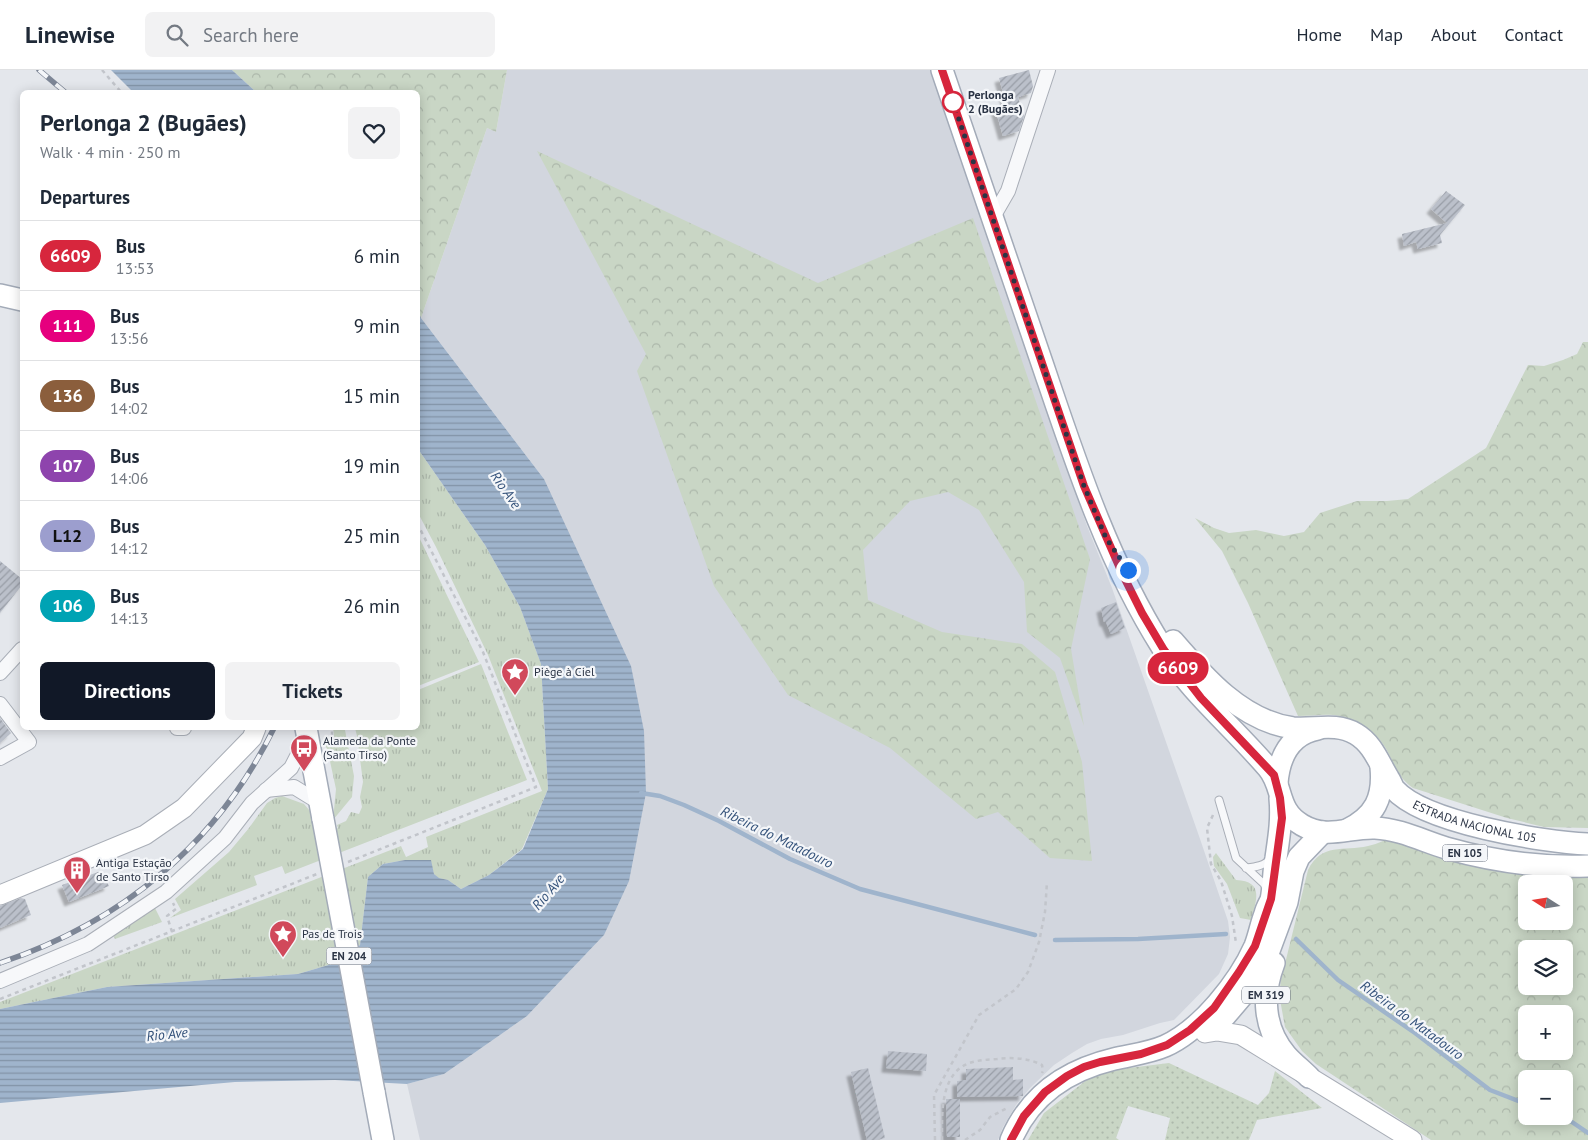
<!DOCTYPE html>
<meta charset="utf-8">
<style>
:root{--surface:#fff;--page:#f2f2f3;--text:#1f2937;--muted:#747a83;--line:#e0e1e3;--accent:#111827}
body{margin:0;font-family:"PT Sans",sans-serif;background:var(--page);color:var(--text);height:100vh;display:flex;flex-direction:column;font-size:19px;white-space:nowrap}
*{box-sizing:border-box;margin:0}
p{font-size:16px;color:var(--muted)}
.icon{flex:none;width:28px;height:28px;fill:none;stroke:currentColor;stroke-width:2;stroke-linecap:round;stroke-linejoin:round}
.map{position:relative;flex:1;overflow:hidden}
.sheet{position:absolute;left:20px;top:20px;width:400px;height:640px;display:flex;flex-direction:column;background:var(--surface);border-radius:8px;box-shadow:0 2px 12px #0003}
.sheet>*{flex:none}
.badge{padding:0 10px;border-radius:16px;font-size:18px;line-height:32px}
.needle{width:32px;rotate:282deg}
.buttons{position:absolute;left:1518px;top:805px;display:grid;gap:10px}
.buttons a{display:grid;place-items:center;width:55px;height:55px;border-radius:8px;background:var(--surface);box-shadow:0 2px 12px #0003;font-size:25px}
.you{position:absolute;width:25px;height:25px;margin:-12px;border:4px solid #fff;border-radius:50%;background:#1a73e8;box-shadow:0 0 0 8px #1a73e833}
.map>.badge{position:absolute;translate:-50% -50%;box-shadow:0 0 0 2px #fff}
h2{padding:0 20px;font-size:19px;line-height:45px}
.round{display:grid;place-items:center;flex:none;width:52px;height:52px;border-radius:8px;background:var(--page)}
.head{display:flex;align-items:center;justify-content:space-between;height:85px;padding:0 20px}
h1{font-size:24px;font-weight:600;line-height:38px}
.cta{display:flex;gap:10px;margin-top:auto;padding:10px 20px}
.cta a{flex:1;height:58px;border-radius:8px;background:var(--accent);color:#fff;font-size:20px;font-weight:600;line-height:58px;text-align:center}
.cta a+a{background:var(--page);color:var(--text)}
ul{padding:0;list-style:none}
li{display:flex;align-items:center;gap:15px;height:70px;padding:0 20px;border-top:1px solid var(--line)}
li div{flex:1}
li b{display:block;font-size:19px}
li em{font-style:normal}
li .badge{min-width:55px;font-weight:700;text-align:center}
header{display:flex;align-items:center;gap:30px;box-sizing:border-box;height:70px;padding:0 25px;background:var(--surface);border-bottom:1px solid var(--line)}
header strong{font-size:24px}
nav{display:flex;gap:28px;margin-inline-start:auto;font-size:18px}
.search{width:350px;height:45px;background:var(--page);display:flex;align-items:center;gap:12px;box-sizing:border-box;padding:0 18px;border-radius:8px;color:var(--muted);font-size:19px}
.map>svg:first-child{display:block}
.built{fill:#d2d6de}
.grass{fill:url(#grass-tufts)}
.forest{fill:url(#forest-crowns);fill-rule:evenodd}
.garden{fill:url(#garden-dots)}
.water{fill:url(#water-rules)}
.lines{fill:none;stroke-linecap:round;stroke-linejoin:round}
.stream{stroke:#9fb4cc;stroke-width:4.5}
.building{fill:url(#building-hatch);filter:url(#shadow)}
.lane-casing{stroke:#a9aeb7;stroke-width:9}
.street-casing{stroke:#a9aeb7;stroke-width:16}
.secondary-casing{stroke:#a9aeb7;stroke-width:21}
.primary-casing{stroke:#a3abb8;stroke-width:24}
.path{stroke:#c2c5cb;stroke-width:2.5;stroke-dasharray:4 4;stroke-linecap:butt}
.lane{stroke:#f7f8fa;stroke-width:7}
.street{stroke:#f7f8fa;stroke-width:14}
.secondary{stroke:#fff;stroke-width:19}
.primary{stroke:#fff;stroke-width:21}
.rail-casing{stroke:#7d8696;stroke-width:5.5}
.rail{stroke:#f4f6f9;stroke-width:4;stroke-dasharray:11;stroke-linecap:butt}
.primary-bridge-casing{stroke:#a3abb8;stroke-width:24;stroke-linecap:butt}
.primary-bridge{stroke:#fff;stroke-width:21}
.line-casing{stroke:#fff;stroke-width:11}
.line{stroke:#d7263d;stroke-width:8}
.walk{stroke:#2b3445;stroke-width:5;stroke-dasharray:0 9}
.stop-dot{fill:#fff;stroke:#d7263d;stroke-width:2.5}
.labels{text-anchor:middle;stroke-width:4.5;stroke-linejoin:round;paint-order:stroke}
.shield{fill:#f4f6f9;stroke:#676e7b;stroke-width:1}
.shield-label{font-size:11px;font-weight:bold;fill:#2b3445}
.stop-label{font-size:12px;font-weight:bold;fill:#2b3445;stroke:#f4f6f9;text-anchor:start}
.poi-label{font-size:12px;fill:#2b3445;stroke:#f4f6f9;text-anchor:start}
.street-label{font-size:12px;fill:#2b3445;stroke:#f4f6f9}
.water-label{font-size:14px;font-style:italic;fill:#34527a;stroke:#f4f6f9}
</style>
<header>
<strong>Linewise</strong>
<div class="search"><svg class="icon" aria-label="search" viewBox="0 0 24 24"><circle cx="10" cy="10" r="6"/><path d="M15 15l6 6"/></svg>Search here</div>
<nav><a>Home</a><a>Map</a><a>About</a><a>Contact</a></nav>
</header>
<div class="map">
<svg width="1588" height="1070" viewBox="0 0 1588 1070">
<defs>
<pattern id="grass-tufts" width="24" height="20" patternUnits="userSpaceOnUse" patternTransform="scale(1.25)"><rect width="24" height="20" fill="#c9d6c5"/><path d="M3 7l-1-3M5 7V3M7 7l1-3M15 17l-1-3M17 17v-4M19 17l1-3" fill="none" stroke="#adb8ab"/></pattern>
<pattern id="forest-crowns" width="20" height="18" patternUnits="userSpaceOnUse" patternTransform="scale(1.25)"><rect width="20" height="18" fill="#c9d6c5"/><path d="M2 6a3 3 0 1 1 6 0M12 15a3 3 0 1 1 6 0" fill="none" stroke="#adb8ab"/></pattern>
<pattern id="garden-dots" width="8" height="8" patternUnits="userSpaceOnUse" patternTransform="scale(1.25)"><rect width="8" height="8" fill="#c9d6c5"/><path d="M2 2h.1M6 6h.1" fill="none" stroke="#adb8ab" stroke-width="1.8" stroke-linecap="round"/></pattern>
<pattern id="water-rules" width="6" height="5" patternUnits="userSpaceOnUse" patternTransform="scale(1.25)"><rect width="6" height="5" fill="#9fb4cc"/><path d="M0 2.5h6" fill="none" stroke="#8293a7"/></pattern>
<pattern id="building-hatch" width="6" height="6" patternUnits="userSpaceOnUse" patternTransform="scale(1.25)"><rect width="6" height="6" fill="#bbc0ca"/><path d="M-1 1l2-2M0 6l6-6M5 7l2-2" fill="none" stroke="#989da6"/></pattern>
<filter id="shadow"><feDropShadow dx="-4.5" dy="4.5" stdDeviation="1" flood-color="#0004"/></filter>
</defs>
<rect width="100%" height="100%" fill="#e4e7ec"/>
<polygon class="built" points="507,0 930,0 1087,456 1112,518 1199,766 1228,851 1230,867 1228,884 1219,904 1174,950 1160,953 1123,965 1101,969 1087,974 1072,983 1054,995 1030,1018 1016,1035 1003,1057 998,1070 420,1070 407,1014 444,1004 527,946 604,865 544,409 421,248 487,58 496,62"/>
<g class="grass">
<polygon points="418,379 485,475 520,537 541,594 548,719 522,779 489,805 461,819 448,810 438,808 434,804 430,790 405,790 383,794 368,807 360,875 332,894 298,904 107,917 0,939 0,932 401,776 406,787 428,777 426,767 542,721 488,585 436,477 418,443"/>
<polygon points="418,465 479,592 418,616"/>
<polygon points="481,594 527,710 285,804 282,796 254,806 257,815 170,848 181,840 175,829 229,782 249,758 267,733 275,728 282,726 304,734 310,741 316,771 338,758 337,755 346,751 351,742 359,744 362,737 360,727 363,712 357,666 355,658 418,658 418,620"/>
<polygon points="333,658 344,658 345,660 354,706 352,727 333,750 336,719 328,682 325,674 334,665"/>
<path d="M1216,783L1236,810C1265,811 1256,832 1251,850L1240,848L1227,814L1214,796L1213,787Z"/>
<polygon points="155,838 162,852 115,869 113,865"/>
</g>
<g class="forest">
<polygon points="232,0 507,0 496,62 487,58 421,248 418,240 418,22 256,22"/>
<polygon points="537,81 818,213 973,148 1090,489 1071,579 1084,656 1060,588 1027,562 1024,512 979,440 948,422 910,431 863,480 868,530 942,562 1022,574 1055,602 1082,692 1092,791 1050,788 998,742 976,749 890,678 788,625 714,516 637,301 646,284"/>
<path d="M1583,272H1588V758L1544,757L1507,748L1413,718C1396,706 1395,694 1385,677C1374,659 1353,647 1333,645C1321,644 1310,646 1298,646L1248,533L1222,481L1195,448L1214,458L1229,463L1256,460L1284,466L1304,462L1320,443L1357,431H1387L1408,429L1486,378L1528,295L1544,296L1563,290L1577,284Z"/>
<path d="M1383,771H1393L1588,802V1070H1431L1316,994L1302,981L1285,957L1279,924L1281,910L1308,800C1322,772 1343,782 1368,776C1373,775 1378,773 1383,771ZM1526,814H1564V851H1526ZM1526,879H1564V916H1526ZM1526,944H1564V981H1526ZM1526,1009H1564V1046H1526Z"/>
</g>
<polygon class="garden" points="1169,993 1258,1035 1269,1023 1275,1001 1322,1038 1257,1050 1249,1070 1165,1070 1170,1048 1128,1036 1116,1068 1119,1070 1028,1070 1044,1043 1097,1002"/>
<g class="water">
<polygon points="111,0 232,0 256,22 133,22"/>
<polygon points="418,240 421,248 544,409 631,596 644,661 646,723 629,811 604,865 527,946 444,1004 407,1014 335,1010 235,1012 0,1033 0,939 107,917 298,904 332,894 360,875 368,807 383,794 405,790 431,790 434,804 439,808 448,810 461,819 489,805 523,779 548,719 541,594 520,537 485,475 418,379"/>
</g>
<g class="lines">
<g class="stream">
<polyline points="641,723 660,726 684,735 719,751 790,789 860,819 1035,865"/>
<polyline points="1296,869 1338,910 1415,963 1490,1020 1526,1034"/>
<polyline points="1055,870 1138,869 1226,864"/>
<polyline points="1558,1046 1572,1052 1588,1063"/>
</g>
</g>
<g class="building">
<polygon points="1029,0 1033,16 1031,23 1018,27 1024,46 1019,61 1003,66 995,38 1006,34 999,8"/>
<polygon points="1446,121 1465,135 1440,165 1442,173 1418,179 1416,172 1404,176 1402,164 1447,153 1431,139"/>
<polygon points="0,491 22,509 22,515 0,543"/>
<polygon points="1116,532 1125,558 1111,564 1106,552 1104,552 1101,538"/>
<polygon points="0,648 11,663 0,673"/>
<polygon points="101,801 109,816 69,832 62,815"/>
<polygon points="21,828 25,829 31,845 0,858 0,836"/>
<polygon points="888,981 927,984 926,1001 886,998"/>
<polygon points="1013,997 1013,1010 1023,1009 1023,1026 957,1027 957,1011 966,1010 966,999"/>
<polygon points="868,998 885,1068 877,1070 867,1070 851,1002"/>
<polygon points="946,1029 960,1029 960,1067 947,1067"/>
</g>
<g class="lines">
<g class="lane-casing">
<g id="lane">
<polyline points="1219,730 1236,788 1264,814 1267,820"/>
<path d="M1246,798C1255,797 1265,796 1271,788"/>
</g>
</g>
<g class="street-casing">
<g id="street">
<polyline points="993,147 1008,121 1048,0"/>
<polyline points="0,603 22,579"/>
<polyline points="0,634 29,672 0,688"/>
<polyline points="177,658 184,658"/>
<polyline points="266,720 294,717 320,733"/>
<polyline points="0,911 88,874 166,822 225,768 252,733 291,698 308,665"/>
</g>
</g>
<g class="secondary-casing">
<g id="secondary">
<polyline points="0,825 145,765 184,738 252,668 256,658"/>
<polyline points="1205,963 1217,961 1241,965 1412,1070"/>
</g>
</g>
<g class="primary-casing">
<g id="primary">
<path d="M942,0C976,97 1009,195 1042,293C1075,390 1107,490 1162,577C1191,623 1233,657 1268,698C1284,717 1276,740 1302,755C1327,770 1348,757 1375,758C1400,759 1423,771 1446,778C1492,791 1540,798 1588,796"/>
<polyline points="0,225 22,230"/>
<path id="s1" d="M1173,571C1204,607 1242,651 1293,658C1314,660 1336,652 1356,664C1373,674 1379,693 1389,709C1391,712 1392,716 1394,719C1424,753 1543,772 1588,774"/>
<polyline points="306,658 323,749"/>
<path d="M1277,713C1279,688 1290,664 1318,659"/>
<path d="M1347,760C1375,746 1384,728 1381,697"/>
<path d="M1274,893C1262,924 1263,958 1286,985C1293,993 1301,999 1309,1007"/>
<polyline points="1212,956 1225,946 1254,912 1267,886 1287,832 1293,801 1299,787 1323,762"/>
<polyline points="374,1022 383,1070"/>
<path d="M1011,1070C1030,1025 1068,1000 1114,989C1131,985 1149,983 1165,976C1201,960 1239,912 1255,876C1259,866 1261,854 1265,844C1266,839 1269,834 1271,830C1274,816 1273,802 1276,788C1279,767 1282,750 1280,728"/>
</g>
</g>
<g class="path">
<polyline points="102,0 121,22"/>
<polyline points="325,670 332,665 332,658"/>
<polyline points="1213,745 1207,758 1211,794 1221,811 1232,846 1236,873"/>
<polyline points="348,792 536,717 483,582 418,455"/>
<polyline points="172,862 167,846 176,839 173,833"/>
<polyline points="0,929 317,804"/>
<polyline points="935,1070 934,1025 979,945 1016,919 1028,902 1039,872 1045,842 1047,812"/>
<path d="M942,1070C942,1047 940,1010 963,996C973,990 985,990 997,989C1011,987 1029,988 1042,995L1043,1001L1042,1003"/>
<polyline points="965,1070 980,1060 990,1047 1009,1037"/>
</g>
<use href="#lane" class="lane"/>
<use href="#street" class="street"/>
<use href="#secondary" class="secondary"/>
<use href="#primary" class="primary"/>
<g class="rail-casing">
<g id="rail">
<polyline points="39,0 65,22"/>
<path d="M0,893C122,852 217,774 274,658"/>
</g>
</g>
<use href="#rail" class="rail"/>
<g class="primary-bridge-casing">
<polyline id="primary-bridge" points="323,749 374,1022"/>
</g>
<use href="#primary-bridge" class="primary-bridge"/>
</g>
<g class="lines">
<g class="line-casing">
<polyline id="line" points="942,0 1084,416 1122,503 1142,543 1164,580 1201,628 1274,705 1280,728 1282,748 1271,829 1255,876 1239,902 1214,938 1190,960 1167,975 1141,984 1100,992 1084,997 1067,1006 1045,1022 1024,1046 1011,1070"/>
</g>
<use href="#line" class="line"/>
<polyline class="walk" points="953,32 1084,416 1106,468 1128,500"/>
</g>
<defs>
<g id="sight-pin" transform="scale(1.4375)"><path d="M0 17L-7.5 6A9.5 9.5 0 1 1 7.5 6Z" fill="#d1495b" stroke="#f4f6f9"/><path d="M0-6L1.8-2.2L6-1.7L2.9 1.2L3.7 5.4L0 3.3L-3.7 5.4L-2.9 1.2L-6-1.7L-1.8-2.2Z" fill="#fff"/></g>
<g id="bus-pin" transform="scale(1.4375)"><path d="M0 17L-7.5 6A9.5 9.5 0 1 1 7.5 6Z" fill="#d1495b" stroke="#f4f6f9"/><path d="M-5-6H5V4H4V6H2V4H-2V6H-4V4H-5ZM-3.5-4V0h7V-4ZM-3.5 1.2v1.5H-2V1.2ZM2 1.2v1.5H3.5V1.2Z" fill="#fff"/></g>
<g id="building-pin" transform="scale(1.4375)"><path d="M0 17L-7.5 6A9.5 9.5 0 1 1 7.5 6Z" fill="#d1495b" stroke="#f4f6f9"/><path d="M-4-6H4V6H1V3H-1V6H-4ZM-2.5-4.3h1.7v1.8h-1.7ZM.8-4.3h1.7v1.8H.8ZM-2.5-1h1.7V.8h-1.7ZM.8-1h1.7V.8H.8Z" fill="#fff"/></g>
</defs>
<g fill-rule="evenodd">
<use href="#sight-pin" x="515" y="602"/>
<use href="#bus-pin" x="304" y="678"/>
<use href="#building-pin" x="77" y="800"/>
<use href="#sight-pin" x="283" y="864"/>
</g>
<circle class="stop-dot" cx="953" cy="32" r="10"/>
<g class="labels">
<g class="shield">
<rect x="1442.5" y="774.5" width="45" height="17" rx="4"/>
<rect x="326.5" y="877.5" width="45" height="17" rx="4"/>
<rect x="1242" y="916.5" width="48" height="17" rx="4"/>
</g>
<g class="shield-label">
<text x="1465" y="787">EN 105</text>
<text x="349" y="890">EN 204</text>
<text x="1266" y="929">EM 319</text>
</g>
<g class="stop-label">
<text x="968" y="29">Perlonga<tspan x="968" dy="14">2 (Bugães)</tspan></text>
</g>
<g class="poi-label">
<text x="534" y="606">Piège à Ciel</text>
<text x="323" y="675">Alameda da Ponte<tspan x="323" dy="14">(Santo Tirso)</tspan></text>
<text x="96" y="797">Antiga Estação<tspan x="96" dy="14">de Santo Tirso</tspan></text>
<text x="302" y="868">Pas de Trois</text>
</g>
<g class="street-label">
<text dy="4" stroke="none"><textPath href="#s1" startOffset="372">ESTRADA NACIONAL 105</textPath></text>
</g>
<g class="water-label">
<text transform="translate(506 420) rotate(55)" y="5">Rio Ave</text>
<text transform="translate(777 767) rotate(26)" y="5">Ribeira do Matadouro</text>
<text transform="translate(548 822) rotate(-50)" y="5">Rio Ave</text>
<text transform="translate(1412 950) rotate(36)" y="5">Ribeira do Matadouro</text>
<text transform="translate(167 964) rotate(-6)" y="5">Rio Ave</text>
</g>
</g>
</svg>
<div class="buttons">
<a><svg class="needle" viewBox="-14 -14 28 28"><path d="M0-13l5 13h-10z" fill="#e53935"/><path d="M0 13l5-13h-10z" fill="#747a83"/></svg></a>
<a><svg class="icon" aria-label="layers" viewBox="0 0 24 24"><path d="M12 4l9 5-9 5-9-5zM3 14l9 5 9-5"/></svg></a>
<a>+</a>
<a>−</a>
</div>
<div class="you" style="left:1128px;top:500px"></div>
<b class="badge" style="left:1178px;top:598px;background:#d7263d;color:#fff">6609</b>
<section class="sheet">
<div class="head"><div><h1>Perlonga 2 (Bugães)</h1><p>Walk · 4 min · 250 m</p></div><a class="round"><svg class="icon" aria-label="heart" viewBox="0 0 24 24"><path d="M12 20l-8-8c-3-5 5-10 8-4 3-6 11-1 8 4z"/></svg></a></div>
<h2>Departures</h2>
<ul>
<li><span class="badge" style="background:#d7263d;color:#fff">6609</span><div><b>Bus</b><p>13:53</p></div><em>6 min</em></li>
<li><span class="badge" style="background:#e6007e;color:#fff">111</span><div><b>Bus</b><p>13:56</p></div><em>9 min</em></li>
<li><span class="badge" style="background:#8b5e3c;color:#fff">136</span><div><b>Bus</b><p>14:02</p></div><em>15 min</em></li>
<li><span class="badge" style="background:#8e44ad;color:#fff">107</span><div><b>Bus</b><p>14:06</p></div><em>19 min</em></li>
<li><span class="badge" style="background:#9c9ece;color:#111">L12</span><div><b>Bus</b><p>14:12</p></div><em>25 min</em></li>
<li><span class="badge" style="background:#00a3b4;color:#fff">106</span><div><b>Bus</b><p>14:13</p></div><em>26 min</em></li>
</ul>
<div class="cta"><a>Directions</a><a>Tickets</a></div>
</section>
</div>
